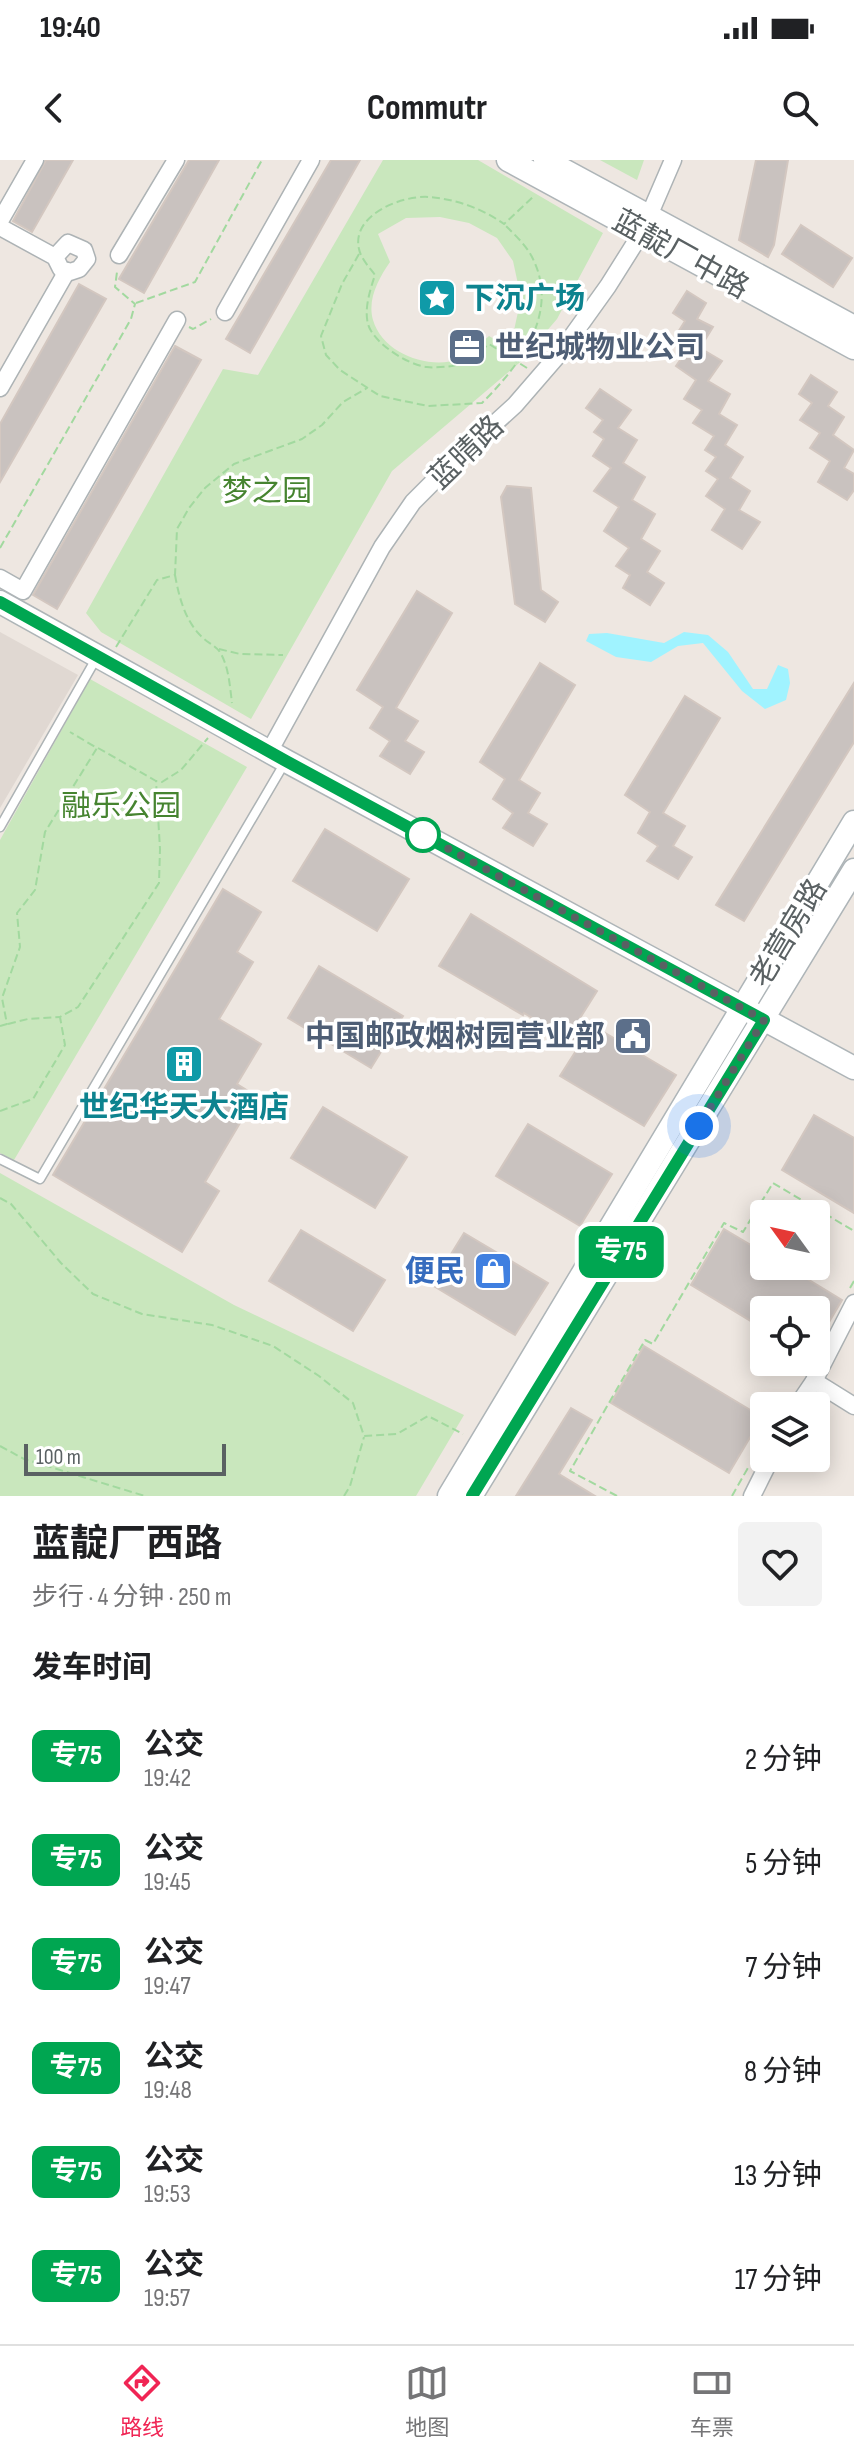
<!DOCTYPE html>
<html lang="zh">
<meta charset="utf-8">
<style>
:root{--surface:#fff;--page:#f2f2f2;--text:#202124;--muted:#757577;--line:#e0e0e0;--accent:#f02554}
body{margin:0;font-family:"Sofia Sans Condensed","Noto Sans SC",sans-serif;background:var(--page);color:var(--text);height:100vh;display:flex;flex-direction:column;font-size:30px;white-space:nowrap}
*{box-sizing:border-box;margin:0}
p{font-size:26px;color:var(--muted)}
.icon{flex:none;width:44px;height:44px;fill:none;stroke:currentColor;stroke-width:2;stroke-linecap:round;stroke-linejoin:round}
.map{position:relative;height:1336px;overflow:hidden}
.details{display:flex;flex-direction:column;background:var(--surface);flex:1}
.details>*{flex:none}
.badge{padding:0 16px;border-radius:12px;font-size:28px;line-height:52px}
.needle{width:52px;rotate:303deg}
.controls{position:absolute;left:750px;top:1040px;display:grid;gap:16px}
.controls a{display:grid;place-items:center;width:80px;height:80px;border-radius:8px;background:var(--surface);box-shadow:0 4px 20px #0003;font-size:40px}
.scale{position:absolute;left:24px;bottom:20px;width:202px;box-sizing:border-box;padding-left:8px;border:4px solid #5a6163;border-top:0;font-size:22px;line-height:28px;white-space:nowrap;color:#5a6163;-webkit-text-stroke:6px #fff;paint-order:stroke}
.you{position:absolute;width:40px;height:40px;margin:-20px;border:6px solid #fff;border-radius:50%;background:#1a73e8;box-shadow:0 0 0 12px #1a73e833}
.map>.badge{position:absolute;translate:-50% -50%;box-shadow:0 0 0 4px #fff}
h2{padding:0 32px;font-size:30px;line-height:72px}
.round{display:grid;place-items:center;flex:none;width:84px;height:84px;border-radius:8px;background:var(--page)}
.head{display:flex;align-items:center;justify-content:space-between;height:136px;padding:0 32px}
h1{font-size:38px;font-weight:700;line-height:60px}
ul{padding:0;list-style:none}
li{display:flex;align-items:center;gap:24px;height:104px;padding:0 32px}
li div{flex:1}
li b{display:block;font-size:30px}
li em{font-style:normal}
li .badge{min-width:88px;font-weight:700;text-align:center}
.status{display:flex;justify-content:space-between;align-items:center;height:56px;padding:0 40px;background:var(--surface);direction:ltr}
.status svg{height:22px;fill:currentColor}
header{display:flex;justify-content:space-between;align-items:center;height:104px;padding:0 32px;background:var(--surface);font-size:36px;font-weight:700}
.tab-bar{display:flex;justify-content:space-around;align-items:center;height:112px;border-top:2px solid var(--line);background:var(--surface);font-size:22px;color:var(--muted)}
.tab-bar a{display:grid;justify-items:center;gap:4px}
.tab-bar .on{color:var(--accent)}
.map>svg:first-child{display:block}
.education{fill:#e0d8d2}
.green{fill:#c9e7bd}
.water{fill:#a0f3ff}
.building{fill:#c9c2bf;stroke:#d3c7c0;stroke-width:2}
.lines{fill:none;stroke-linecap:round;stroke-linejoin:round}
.lane-casing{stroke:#adb3b5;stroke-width:11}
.street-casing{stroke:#adb3b5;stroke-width:19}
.secondary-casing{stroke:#aeb5b8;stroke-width:25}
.path{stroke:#a2d99f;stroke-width:2;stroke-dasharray:8 4;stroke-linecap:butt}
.lane{stroke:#fff;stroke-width:8}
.street{stroke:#fff;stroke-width:16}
.secondary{stroke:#fff;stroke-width:22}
.line-casing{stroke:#fff;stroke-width:18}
.line{stroke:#00a651;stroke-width:12}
.walk{stroke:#5a6163;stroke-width:8;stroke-dasharray:0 14.4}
.stop-dot{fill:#fff;stroke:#00a651;stroke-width:4}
.labels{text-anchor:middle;stroke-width:7;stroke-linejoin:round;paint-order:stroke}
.street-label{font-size:30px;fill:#5a6163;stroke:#fff}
.culture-label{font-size:30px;font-weight:bold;fill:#0d838f;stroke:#fff;text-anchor:start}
.service-label{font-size:30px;font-weight:bold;fill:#4e5e75;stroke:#fff;text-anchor:start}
.park-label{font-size:30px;fill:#468430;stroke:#fff}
.shop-label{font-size:30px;font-weight:bold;fill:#366cbe;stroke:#fff;text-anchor:end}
</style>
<div class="status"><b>19:40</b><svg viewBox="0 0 49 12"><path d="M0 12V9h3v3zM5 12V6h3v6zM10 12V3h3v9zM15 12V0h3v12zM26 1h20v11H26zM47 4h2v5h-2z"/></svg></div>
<header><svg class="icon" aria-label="back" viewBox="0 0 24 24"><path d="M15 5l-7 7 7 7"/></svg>Commutr<svg class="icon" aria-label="search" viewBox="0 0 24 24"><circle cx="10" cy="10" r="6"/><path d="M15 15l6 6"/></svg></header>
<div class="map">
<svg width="854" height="1336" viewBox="0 0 854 1336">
<rect width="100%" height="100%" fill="#eee7e1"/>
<polygon class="education" points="0,472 78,515 0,648"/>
<g class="green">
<path d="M383,0H478L603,73L557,159L533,187L513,175L521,138L513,101L497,78L469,63L440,57L406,58L378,74L390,102C379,118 367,139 373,160C383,194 429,210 460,199C471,195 480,184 489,176L525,198L392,311L251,559L101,472L86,453L223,209L258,215Z"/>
<polygon points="600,0 644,0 637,20"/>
<polygon points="90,519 247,607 14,1000 0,993 0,680"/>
<polygon points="0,1013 234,1145 464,1255 416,1336 0,1336"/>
</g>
<polygon class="water" points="684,472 708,475 728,492 753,529 767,529 778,505 788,509 790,523 786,540 765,549 742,531 703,483 678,486 651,502 616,497 586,481 589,474 607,473 664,483"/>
<g class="building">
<polygon points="46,0 73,0 32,72 13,61"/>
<polygon points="189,0 219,0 144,133 119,119"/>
<polygon points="331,0 360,0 250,193 226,179"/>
<polygon points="756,0 788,0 774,85 768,97 739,80"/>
<polygon points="801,65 852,98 833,127 782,94"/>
<polygon points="79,124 106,139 0,322 0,264"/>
<polygon points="687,131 706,143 697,159 713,167 700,188 722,201 708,221 730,234 719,254 737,265 725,285 743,297 730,318 750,331 739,350 760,362 742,389 712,370 725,349 706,336 718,319 706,311 716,297 705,290 714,276 693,263 702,250 684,239 696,220 676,206 690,186 675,177 685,161 673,153"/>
<polygon points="175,186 201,200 57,449 33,435"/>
<polygon points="811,215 837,232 828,246 844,257 833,275 854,290 844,308 854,314 854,330 847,340 818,322 830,301 810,288 820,273 800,260 812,243 799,234"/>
<polygon points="600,229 631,250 618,268 637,280 623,303 645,317 632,340 655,354 641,379 660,391 647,412 664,423 650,445 623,428 630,415 616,406 629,388 604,371 619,347 594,331 611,308 593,296 604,279 594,272 603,260 586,248"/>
<polygon points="507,326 531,328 541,430 558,442 545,462 515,444 501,337"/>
<polygon points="417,431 452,453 396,548 418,561 405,581 424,592 410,614 380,596 390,581 370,568 383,547 357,530"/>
<polygon points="540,503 575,525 519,620 540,633 528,653 547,664 533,686 503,668 513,653 493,639 505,619 480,602"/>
<polygon points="854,523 854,582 744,761 716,745"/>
<polygon points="685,536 720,558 663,653 685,666 673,686 692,697 678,719 647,701 658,686 638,673 650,652 625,635"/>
<polygon points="325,669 409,719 377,771 293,721"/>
<polygon points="223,729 261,752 237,792 253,802 219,859 261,884 237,924 256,936 205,1022 219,1031 182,1092 53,1015"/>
<polygon points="471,754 597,831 580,858 676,915 644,966 560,916 579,886 524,853 523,855 439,806"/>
<polygon points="319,806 403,856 371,908 288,858"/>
<polygon points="323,947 407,997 375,1048 291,998"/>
<polygon points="814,955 854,978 854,1053 782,1010"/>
<polygon points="528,964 612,1014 580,1066 496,1016"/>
<polygon points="724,1069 764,1093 764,1106 786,1106 842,1140 816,1184 816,1150 764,1150 764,1169 691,1125"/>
<polygon points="301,1070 385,1120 353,1171 269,1121"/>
<polygon points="464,1073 548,1123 515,1175 432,1125"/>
<polygon points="644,1186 762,1257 729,1313 611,1243"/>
<polygon points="571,1248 592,1260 559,1314 595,1336 516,1336"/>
</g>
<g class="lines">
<g class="lane-casing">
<g id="lane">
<polyline points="0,667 97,497"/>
<polyline points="0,999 40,1019 284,604"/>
</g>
</g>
<g class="street-casing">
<g id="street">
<polyline points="0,61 35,0"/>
<polyline points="0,67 55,97 61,109 70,112 79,109 87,99 84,90 68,83 55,97"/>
<polyline points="119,95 176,0"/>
<polyline points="225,152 311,0"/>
<polyline points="0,228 67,111"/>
<polyline points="0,418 23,431 177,160"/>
<polyline points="269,592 382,387 413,342 459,296 515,245 560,193 608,126 642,72 673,0"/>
<polyline points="814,1221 854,1246"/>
<polyline points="797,1246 814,1221 854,1143"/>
<polyline points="752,1336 771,1298"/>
</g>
</g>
<g class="secondary-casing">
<g id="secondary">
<polyline points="508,0 854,188"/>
<polyline points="545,0 854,167"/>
<polyline points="0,442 286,601 854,908"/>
<polyline points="449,1336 854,662"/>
<polyline points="471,1336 854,710"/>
</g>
</g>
<g class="path">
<path d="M359,94L342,124L321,176L326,195L340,210L380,236L428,246L482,243C519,206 560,154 533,99C527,86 515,75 505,65"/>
<polyline points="136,143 195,122 262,0"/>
<polyline points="189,167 193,169 211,159"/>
<path d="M527,208L489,184C478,193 466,203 452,206C444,207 434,208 427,207C408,205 373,183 368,164C364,149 370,130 375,115C370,108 361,99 359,89C351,55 402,35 429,37C456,39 483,49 504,64L533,37"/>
<polyline points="0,388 131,159 135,144 115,127 117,112"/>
<path d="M175,415C179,437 185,461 202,477C209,484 217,486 221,494C229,508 230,528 232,543"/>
<polyline points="116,487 157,420 175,415 177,369 189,348 205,328 234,304 302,279 322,265 343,242 367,228"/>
<polyline points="219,489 240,494 283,495"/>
<polyline points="98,588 156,621 162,622 181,610 208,578"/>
<polyline points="8,864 28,859 60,857"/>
<polyline points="0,866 7,864 2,838 20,787 17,753 35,730 45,672 97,588 70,572"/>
<polyline points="0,951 33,939 65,885 60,857 78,847 159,723 160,689 156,621"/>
<polyline points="0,1038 11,1044 61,1103 93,1134 142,1154 212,1165 273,1186 319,1216 353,1243 364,1276 397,1274 428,1256 463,1274"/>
<polyline points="850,1128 854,1121"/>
<polyline points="0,1286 24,1299 145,1336"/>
<polyline points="760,1286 764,1280"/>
<polyline points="344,1336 350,1326 364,1277"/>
<polyline points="617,1336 570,1311 645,1180 653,1184 724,1063 743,1072 773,1023 854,1071"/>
<polyline points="732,1336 749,1306"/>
</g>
<use href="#lane" class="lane"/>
<use href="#street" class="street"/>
<use href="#secondary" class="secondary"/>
</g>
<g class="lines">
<g class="line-casing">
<polyline id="line" points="0,442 286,601 764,860 472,1336"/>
</g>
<use href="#line" class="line"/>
<polyline class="walk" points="423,675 764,860 699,966"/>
</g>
<defs>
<g id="sight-square" transform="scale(2)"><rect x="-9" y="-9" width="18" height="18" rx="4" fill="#0f9aa8" stroke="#fff"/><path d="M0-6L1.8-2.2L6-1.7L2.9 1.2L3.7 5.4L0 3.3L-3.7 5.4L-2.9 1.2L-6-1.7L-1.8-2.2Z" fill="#fff"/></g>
<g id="office-square" transform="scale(2)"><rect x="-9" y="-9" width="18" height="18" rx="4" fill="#5c6f8a" stroke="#fff"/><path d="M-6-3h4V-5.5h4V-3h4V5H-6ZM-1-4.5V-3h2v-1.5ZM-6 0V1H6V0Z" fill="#fff"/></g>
<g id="civic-square" transform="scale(2)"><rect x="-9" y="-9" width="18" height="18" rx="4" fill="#5c6f8a" stroke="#fff"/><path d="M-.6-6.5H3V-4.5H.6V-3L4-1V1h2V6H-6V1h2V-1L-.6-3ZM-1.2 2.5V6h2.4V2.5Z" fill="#fff"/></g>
<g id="building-square" transform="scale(2)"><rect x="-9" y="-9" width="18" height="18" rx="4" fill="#0f9aa8" stroke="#fff"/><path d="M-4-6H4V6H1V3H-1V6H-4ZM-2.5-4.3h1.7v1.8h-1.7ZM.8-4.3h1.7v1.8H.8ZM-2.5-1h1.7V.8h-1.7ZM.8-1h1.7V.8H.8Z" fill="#fff"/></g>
<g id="shop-square" transform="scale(2)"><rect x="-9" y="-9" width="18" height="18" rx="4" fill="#3f7fe0" stroke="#fff"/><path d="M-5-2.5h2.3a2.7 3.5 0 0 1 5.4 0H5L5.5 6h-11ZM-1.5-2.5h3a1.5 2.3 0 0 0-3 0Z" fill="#fff"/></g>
</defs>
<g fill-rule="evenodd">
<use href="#sight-square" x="437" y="138"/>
<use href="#office-square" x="467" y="187"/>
<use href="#civic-square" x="633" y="876"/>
<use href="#building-square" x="184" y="904"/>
<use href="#shop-square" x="493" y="1111"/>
</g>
<circle class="stop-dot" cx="423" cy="675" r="16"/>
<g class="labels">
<g class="street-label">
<text transform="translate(681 94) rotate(29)" y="10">蓝靛厂中路</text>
<text transform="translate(466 292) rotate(-44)" y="10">蓝晴路</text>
<text transform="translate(788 773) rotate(-59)" y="10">老营房路</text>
</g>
<g class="culture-label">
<text x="465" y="148">下沉广场</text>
<text x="184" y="957" text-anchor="middle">世纪华天大酒店</text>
</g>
<g class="service-label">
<text x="495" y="197">世纪城物业公司</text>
<text x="605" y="886" text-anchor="end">中国邮政烟树园营业部</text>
</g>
<g class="park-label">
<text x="267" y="341">梦之园</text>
<text x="121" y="656">融乐公园</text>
</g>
<g class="shop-label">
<text x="465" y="1121">便民</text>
</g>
</g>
</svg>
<div class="controls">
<a><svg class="needle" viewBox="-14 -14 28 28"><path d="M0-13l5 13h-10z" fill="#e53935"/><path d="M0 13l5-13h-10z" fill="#757577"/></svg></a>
<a><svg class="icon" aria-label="locate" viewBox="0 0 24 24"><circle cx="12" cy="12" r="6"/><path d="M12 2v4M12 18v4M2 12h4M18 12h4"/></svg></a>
<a><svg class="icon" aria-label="layers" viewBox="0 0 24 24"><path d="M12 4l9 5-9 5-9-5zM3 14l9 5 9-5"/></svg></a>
</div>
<div class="scale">100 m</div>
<div class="you" style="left:699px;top:966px"></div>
<b class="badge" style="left:621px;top:1092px;background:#00a651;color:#fff">专75</b>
</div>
<section class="details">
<div class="head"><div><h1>蓝靛厂西路</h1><p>步行 · 4 分钟 · 250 m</p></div><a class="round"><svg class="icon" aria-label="heart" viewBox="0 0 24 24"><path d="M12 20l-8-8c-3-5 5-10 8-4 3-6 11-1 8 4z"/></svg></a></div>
<h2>发车时间</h2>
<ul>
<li><span class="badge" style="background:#00a651;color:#fff">专75</span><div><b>公交</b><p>19:42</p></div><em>2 分钟</em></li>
<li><span class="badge" style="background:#00a651;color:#fff">专75</span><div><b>公交</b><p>19:45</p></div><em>5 分钟</em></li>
<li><span class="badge" style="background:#00a651;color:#fff">专75</span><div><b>公交</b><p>19:47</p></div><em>7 分钟</em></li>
<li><span class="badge" style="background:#00a651;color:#fff">专75</span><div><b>公交</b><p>19:48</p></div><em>8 分钟</em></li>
<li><span class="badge" style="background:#00a651;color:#fff">专75</span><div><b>公交</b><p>19:53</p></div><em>13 分钟</em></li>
<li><span class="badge" style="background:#00a651;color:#fff">专75</span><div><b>公交</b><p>19:57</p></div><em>17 分钟</em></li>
</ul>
</section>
<nav class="tab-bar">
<a class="on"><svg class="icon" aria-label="directions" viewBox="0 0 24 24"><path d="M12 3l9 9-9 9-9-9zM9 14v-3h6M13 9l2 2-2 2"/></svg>路线</a>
<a><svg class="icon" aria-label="map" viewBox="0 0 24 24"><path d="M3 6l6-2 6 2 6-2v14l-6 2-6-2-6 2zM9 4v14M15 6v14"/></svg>地图</a>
<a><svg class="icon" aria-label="tickets" viewBox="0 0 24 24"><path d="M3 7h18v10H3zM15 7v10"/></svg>车票</a>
</nav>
